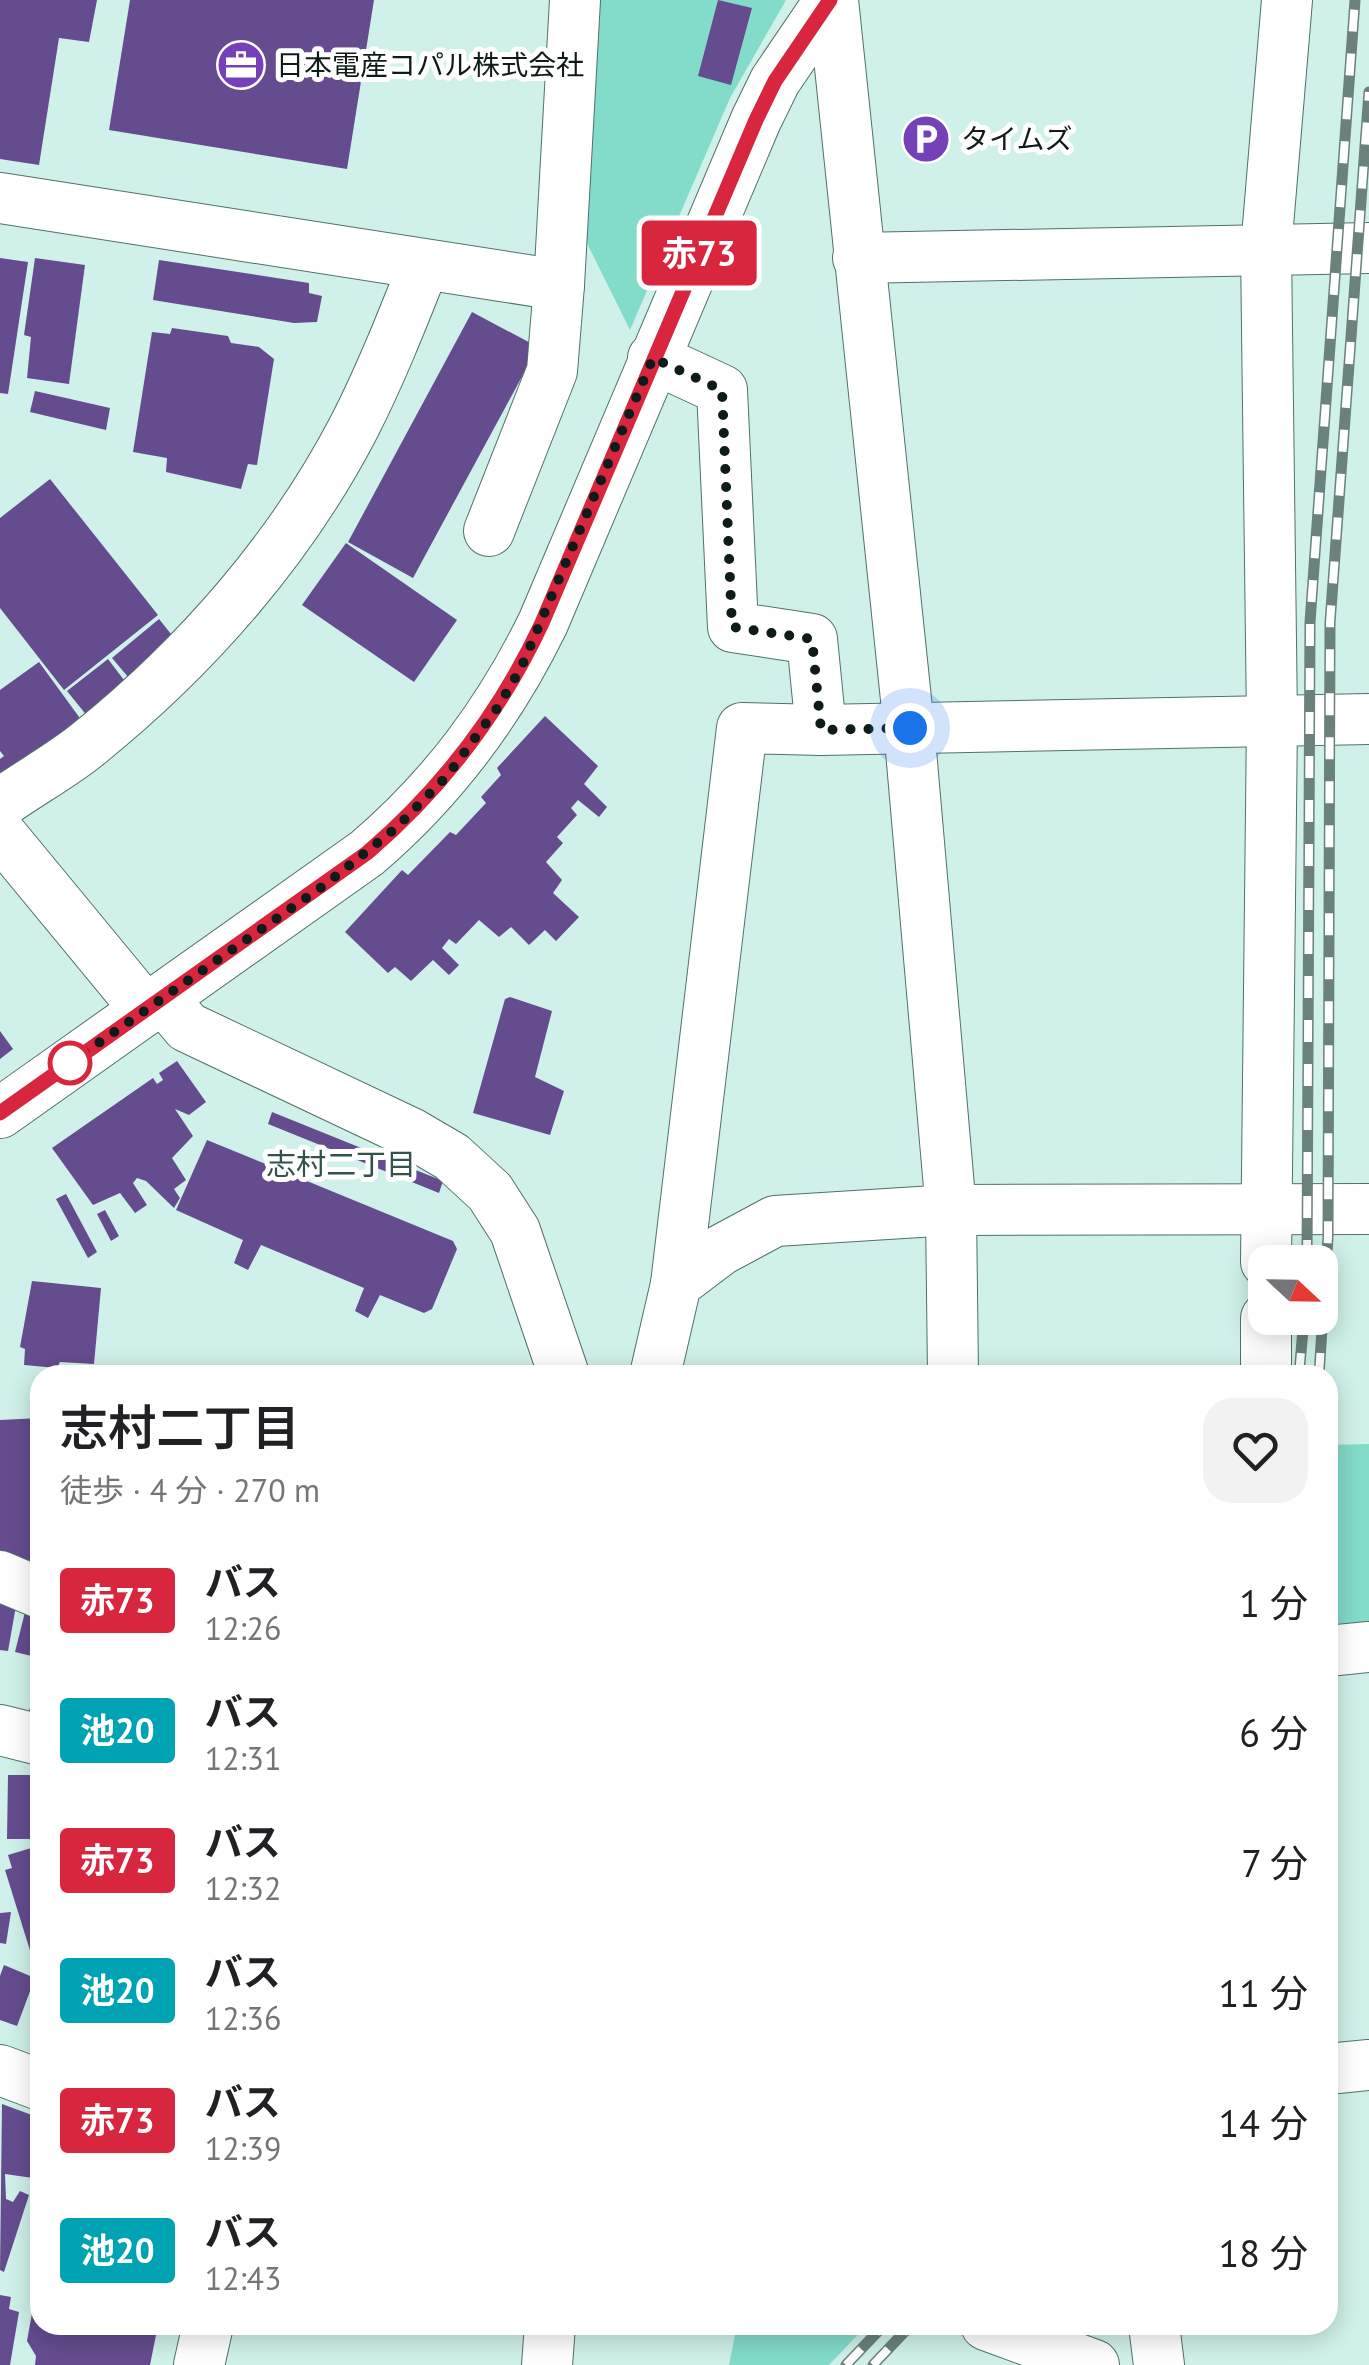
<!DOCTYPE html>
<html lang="ja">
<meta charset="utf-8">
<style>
:root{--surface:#fff;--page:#f2f2f2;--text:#202124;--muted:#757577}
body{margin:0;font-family:"PT Sans","Noto Sans JP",sans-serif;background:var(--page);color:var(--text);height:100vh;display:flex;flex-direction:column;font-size:38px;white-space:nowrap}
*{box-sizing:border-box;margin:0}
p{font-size:32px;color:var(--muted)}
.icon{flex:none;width:55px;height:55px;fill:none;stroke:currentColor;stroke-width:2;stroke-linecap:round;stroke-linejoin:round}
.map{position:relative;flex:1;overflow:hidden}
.details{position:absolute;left:30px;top:1365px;width:1308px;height:970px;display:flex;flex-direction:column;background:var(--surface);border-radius:30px;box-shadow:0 5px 25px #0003}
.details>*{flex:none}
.badge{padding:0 20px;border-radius:8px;font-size:35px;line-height:65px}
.needle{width:65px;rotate:112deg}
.controls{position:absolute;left:1248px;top:1245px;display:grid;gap:20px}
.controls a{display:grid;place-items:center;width:90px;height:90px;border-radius:20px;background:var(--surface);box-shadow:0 5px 25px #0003;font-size:50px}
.you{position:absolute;width:50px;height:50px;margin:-25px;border:8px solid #fff;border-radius:50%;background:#1a73e8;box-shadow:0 0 0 15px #1a73e833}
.map>.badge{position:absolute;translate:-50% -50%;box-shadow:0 0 0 5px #fff}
.round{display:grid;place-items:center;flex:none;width:105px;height:105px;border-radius:30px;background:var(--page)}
.summary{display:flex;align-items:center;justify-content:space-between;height:170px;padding:0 30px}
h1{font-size:48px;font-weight:600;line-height:75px}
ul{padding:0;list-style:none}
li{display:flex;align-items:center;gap:30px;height:130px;padding:0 30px}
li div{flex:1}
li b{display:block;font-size:38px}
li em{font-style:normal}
li .badge{min-width:110px;font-weight:700;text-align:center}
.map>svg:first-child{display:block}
.green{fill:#83dbca}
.building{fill:#654c8f}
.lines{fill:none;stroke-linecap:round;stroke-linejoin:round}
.minor-casing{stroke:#51716a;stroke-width:52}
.minor{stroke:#fff;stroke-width:50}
.rail-casing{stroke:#6a817c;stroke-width:11}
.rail{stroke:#fff;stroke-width:8;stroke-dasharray:22;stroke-linecap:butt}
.line-casing{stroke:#fff;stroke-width:22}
.line{stroke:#d7263d;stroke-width:15}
.walk{stroke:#0e1b18;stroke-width:10;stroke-dasharray:0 18}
.stop-dot{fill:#fff;stroke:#d7263d;stroke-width:5}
.labels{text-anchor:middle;stroke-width:10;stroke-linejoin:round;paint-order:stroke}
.poi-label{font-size:28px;fill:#0e1b18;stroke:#fff;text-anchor:start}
.neighbourhood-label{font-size:30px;fill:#34524c;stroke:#fff}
</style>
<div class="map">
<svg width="1369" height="2365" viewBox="0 0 1369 2365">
<rect width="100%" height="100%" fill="#cff1e9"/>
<g class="green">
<polygon points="591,0 786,0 730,98 630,330 578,225"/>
<polygon points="1369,1444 1369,1644 1328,1648 1328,1448 1329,1445"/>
<polygon points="737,2325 867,2325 829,2365 729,2365"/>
</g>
<g class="building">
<polygon points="0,0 97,0 89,42 59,38 39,165 0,159"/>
<polygon points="130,0 374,0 347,169 109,130"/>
<polygon points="718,0 752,8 731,85 698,76"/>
<polygon points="0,258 28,262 8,394 0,393"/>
<polygon points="35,258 85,265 69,384 27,378 31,337 24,335"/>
<polygon points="159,260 309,283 309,293 322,296 317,322 294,323 153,300"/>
<polygon points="472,312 538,347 413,578 348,542"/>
<polygon points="172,328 228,336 231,343 259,347 274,359 257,465 248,464 241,489 166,472 167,458 133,452 152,332 170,334"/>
<polygon points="35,391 110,408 106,430 30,412"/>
<polygon points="50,479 158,615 64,690 0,608 0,518"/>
<polygon points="346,543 457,620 414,682 302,605"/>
<polygon points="159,619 175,639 129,678 112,658"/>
<polygon points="108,659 127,684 88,717 67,691"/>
<polygon points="39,662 82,721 0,780 0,759 4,756 0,751 0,690"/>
<polygon points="545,716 598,766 584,784 607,807 599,817 578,800 571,808 577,815 557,837 563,843 546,862 562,880 553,893 579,917 556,941 545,930 529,945 511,927 499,937 479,920 456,944 449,939 442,948 459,965 449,975 433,960 411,981 395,967 388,973 345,932 402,870 408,875 450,832 456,835 486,803 481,797 501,775 497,768"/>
<polygon points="510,997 552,1011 535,1077 564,1091 550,1135 473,1113 505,999"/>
<polygon points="0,1031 13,1049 0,1059"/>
<polygon points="177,1061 206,1102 189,1115 175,1109 193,1136 172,1158 186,1180 174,1189 180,1198 174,1208 146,1181 137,1178 133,1183 147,1205 135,1213 120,1193 93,1205 52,1148 153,1078 157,1084 163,1080 159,1073"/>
<polygon points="272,1112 443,1181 439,1193 268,1124"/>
<polygon points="207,1140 453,1241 457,1249 432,1309 424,1313 380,1295 368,1318 355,1311 364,1288 261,1245 248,1270 234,1263 243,1240 176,1210"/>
<polygon points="66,1194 97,1252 88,1258 56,1199"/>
<polygon points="105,1210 119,1236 111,1241 97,1214"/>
<polygon points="32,1281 101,1288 94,1364 60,1362 57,1368 24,1365 25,1349 20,1347"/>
<polygon points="40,1418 40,1568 0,1550 0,1420"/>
<polygon points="0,1603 16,1606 8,1651 0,1650"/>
<polygon points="26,1608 40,1611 40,1658 15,1652"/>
<polygon points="39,1677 40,1678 40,1725 26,1721"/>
<polygon points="8,1775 40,1775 40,1839 7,1839"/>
<polygon points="38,1846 40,1957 33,1960 5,1870 12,1868 8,1855"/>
<polygon points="11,1912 6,1944 0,1943 0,1913"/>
<polygon points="4,1965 35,1978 17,2026 0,2020 0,1976"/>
<polygon points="2,2104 40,2118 40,2179 5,2174 6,2199 13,2202 20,2191 29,2195 4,2272 0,2270"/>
<polygon points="0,2295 11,2297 9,2309 19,2312 10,2365 0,2365"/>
<polygon points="40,2298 40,2325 158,2325 150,2365 35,2365 36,2356 27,2341 34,2302"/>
</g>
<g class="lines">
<g class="minor-casing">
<g id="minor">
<polyline points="833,0 909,728 951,1210 953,1375"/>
<polyline points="0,198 559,285 575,0"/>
<polyline points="858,258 1369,248"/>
<polyline points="653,358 722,390 733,627 812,639 821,730"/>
<polyline points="489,531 552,371 559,285"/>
<path d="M0,804C29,783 61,766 88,744C196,657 291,549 355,425C381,374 403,318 424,265"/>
<polyline points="0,833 146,1010"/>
<polyline points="163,998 187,1027 411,1133 452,1157 490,1192 515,1231 564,1375"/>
<path d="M0,1113L367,853C443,788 499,713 543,623L756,120L775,81L830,0"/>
<polyline points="1266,1262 1272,720 1266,249 1287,0"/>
<polyline points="676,1284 742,728 821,730 1369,719"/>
<polyline points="655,1375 676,1284 721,1250 775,1221 951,1210 1369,1209"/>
<polyline points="1266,1375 1266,1318"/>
<polyline points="0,1576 40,1593"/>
<polyline points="1328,1651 1369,1647"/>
<polyline points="0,1730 40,1740"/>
<polyline points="1328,2069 1369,2065"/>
<polyline points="0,2070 40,2085"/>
<polyline points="986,2325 1094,2365"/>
<polyline points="1154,2325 1159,2365"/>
<polyline points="199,2365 208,2325"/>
<polyline points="547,2365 550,2325"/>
</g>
</g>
<use href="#minor" class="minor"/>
<g class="rail-casing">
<g id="rail">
<polyline points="1307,1262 1310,622 1355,0"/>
<polyline points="1299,1375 1304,1318"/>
<polyline points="1319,1375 1328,1237 1330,623 1369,92"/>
<polyline points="846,2365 884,2325"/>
<polyline points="873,2365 911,2325"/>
</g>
</g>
<use href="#rail" class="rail"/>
</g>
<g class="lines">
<g class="line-casing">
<path id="line" d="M0,1113L367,853C443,788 500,713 542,623L756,120L775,81L830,0"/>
</g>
<use href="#line" class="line"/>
<polyline class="walk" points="70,1063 326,884 396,828 447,776 498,707 521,668 653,358 722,390 732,627 812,639 821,730 910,728"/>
</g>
<defs>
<g id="office-disc" transform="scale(2.5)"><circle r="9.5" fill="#7541b8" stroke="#fff"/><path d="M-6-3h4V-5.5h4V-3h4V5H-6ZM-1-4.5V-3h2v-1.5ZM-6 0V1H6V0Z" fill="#fff"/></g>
<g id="parking-disc" transform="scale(2.5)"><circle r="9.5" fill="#7541b8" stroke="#fff"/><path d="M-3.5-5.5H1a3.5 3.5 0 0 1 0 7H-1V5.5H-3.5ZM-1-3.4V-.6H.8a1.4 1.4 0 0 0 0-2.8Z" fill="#fff"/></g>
</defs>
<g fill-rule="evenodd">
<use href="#office-disc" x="241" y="65"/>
<use href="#parking-disc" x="926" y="139"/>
</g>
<circle class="stop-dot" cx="70" cy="1063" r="20"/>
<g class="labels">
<g class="poi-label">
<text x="276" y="75">日本電産コパル株式会社</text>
<text x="961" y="149">タイムズ</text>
</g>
<g class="neighbourhood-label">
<text x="341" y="1175">志村二丁目</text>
</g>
</g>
</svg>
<div class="controls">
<a><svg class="needle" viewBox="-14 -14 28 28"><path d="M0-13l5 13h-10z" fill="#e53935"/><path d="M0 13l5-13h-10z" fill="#757577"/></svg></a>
</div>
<div class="you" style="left:910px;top:728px"></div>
<b class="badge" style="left:699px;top:253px;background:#d7263d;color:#fff">赤73</b>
<section class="details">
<div class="summary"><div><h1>志村二丁目</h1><p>徒歩 · 4 分 · 270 m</p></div><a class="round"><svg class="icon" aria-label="heart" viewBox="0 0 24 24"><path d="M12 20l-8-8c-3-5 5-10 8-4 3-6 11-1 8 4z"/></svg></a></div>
<ul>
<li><span class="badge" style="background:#d7263d;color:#fff">赤73</span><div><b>バス</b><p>12:26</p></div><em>1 分</em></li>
<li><span class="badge" style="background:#00a3b4;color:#fff">池20</span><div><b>バス</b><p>12:31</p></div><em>6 分</em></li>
<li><span class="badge" style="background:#d7263d;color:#fff">赤73</span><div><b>バス</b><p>12:32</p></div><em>7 分</em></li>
<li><span class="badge" style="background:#00a3b4;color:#fff">池20</span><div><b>バス</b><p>12:36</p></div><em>11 分</em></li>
<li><span class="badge" style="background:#d7263d;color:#fff">赤73</span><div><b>バス</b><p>12:39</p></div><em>14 分</em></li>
<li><span class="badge" style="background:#00a3b4;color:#fff">池20</span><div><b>バス</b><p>12:43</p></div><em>18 分</em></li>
</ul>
</section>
</div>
